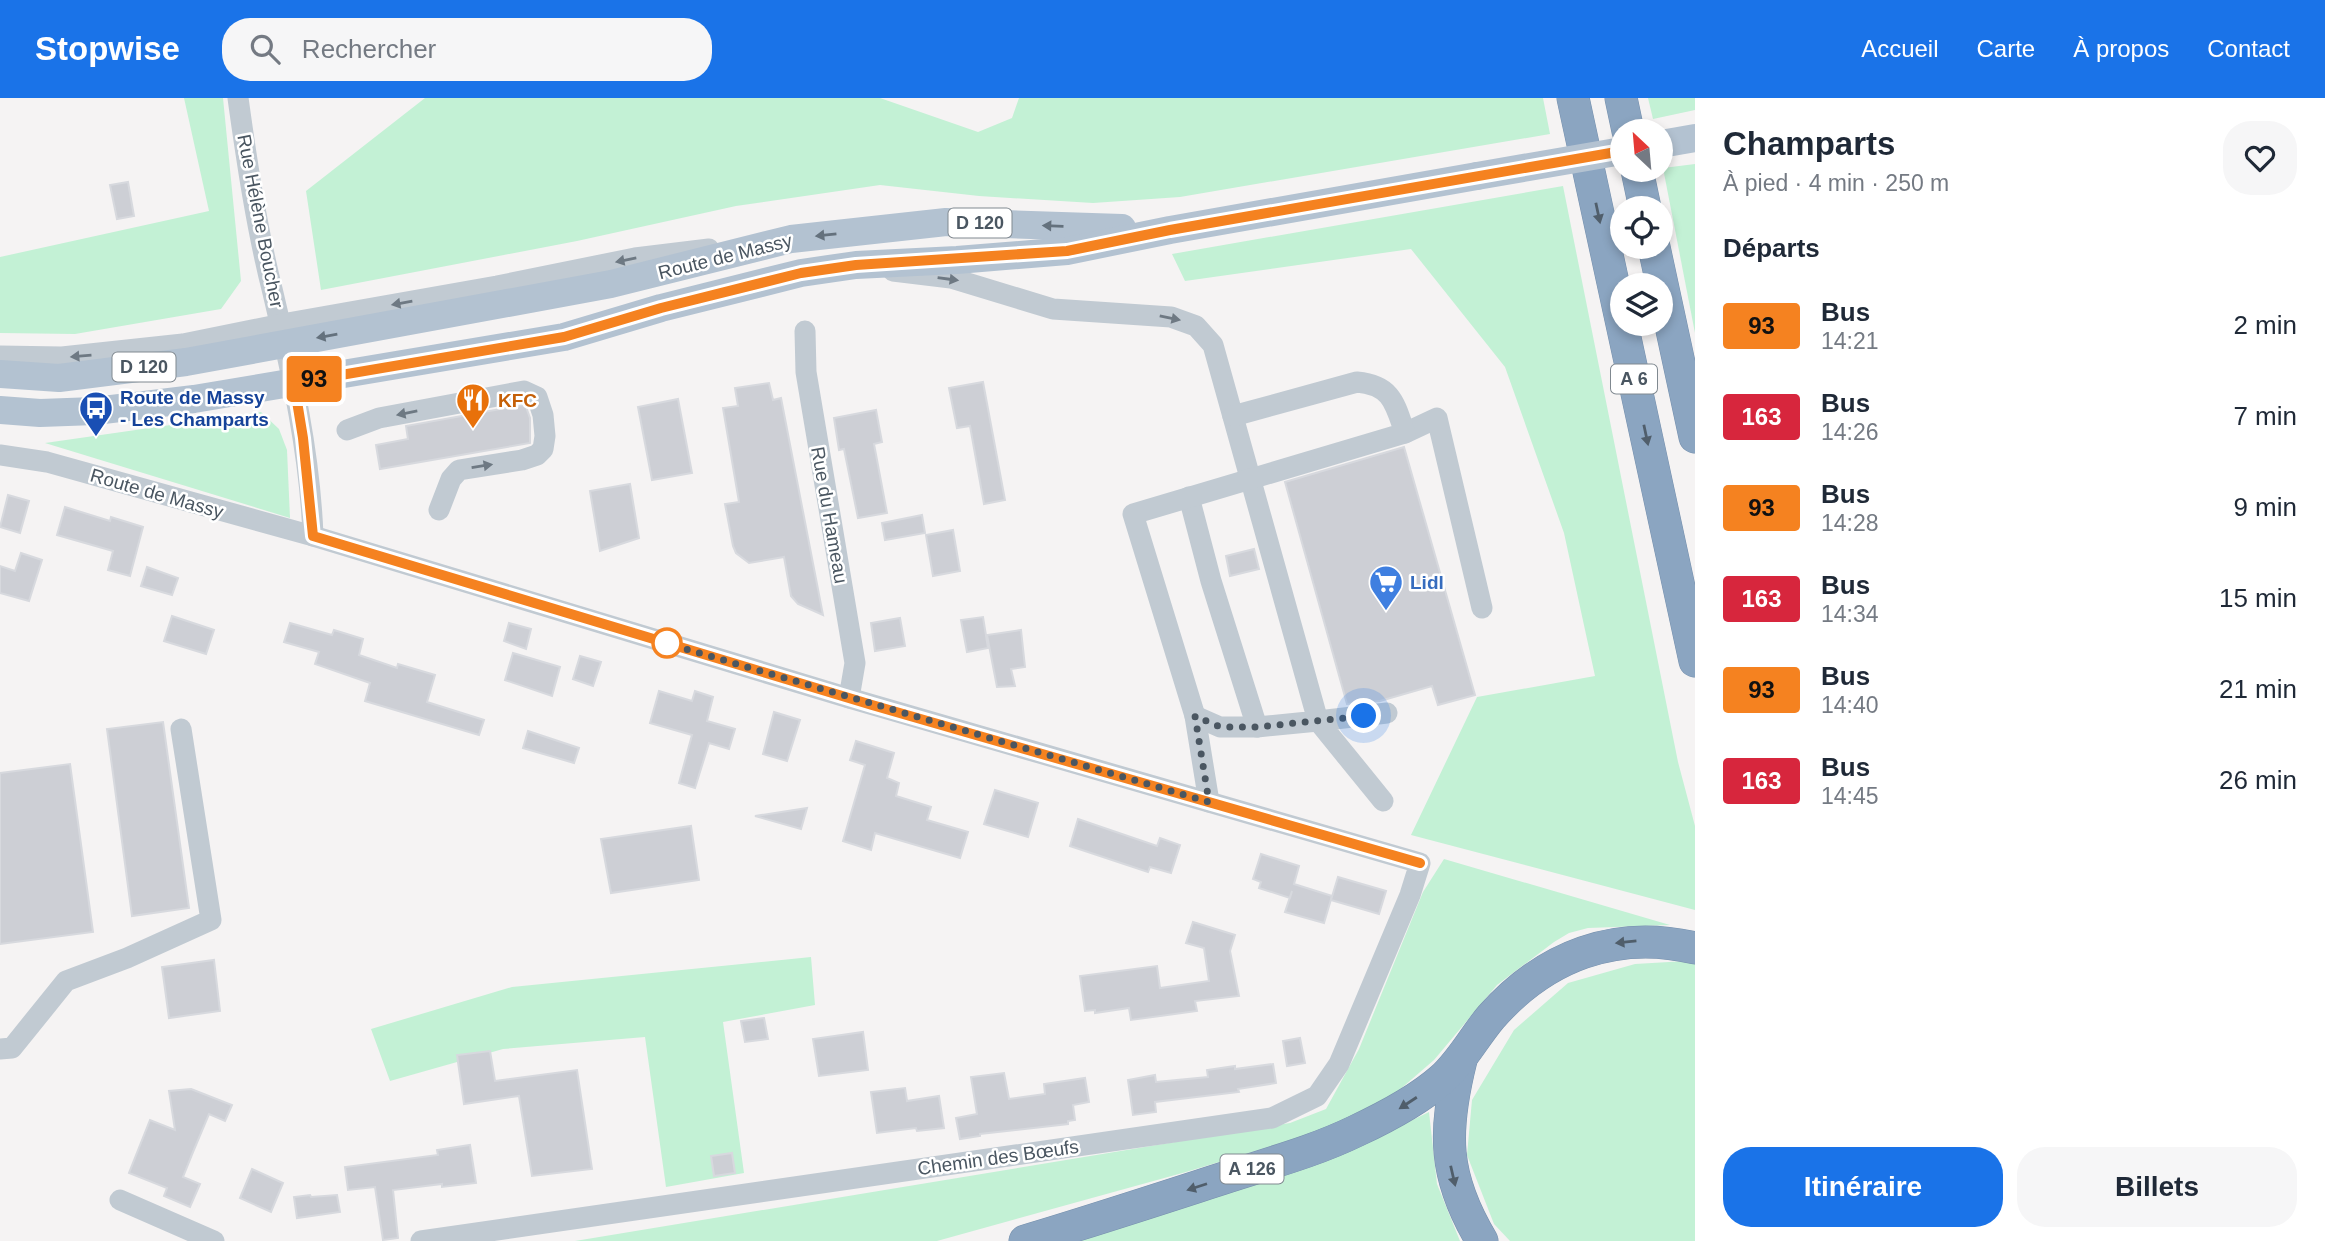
<!DOCTYPE html>
<html lang="fr">
<meta charset="utf-8">
<style>
:root{--surface:#fff;--page:#f6f6f7;--text:#1f2937;--muted:#747a83;--accent:#1a73e8}
body{margin:0;font-family:Arial,sans-serif;background:var(--page);color:var(--text);height:100vh;display:flex;flex-direction:column;font-size:26px;white-space:nowrap}
*{box-sizing:border-box;margin:0}
p{font-size:23px;color:var(--muted)}
.icon{flex:none;width:38px;height:38px;fill:none;stroke:currentColor;stroke-width:2;stroke-linecap:round;stroke-linejoin:round}
.map{position:relative;flex:1;overflow:hidden}
.drawer{display:flex;flex-direction:column;background:var(--surface);width:630px}
.drawer>*{flex:none}
.badge{padding:0 14px;border-radius:5px;font-size:24px;line-height:46px}
.needle{width:46px;rotate:334deg}
.tools{position:absolute;left:1610px;top:21px;display:grid;gap:14px}
.tools a{display:grid;place-items:center;width:63px;height:63px;border-radius:50%;background:var(--surface);box-shadow:0 4px 10px #0003;font-size:35px}
.you{position:absolute;width:35px;height:35px;margin:-18px;border:5px solid #fff;border-radius:50%;background:#1a73e8;box-shadow:0 0 0 10px #1a73e833}
.map>.badge{position:absolute;translate:-50% -50%;box-shadow:0 0 0 4px #fff}
h2{padding:0 28px;font-size:26px;line-height:63px}
.round{display:grid;place-items:center;flex:none;width:74px;height:74px;border-radius:28px;background:var(--page)}
.summary{display:flex;align-items:center;justify-content:space-between;height:119px;padding:0 28px}
h1{font-size:33px;font-weight:800;line-height:52px}
.cta{display:flex;gap:14px;margin-top:auto;padding:14px 28px}
.cta a{flex:1;height:80px;border-radius:28px;background:var(--accent);color:#fff;font-size:28px;font-weight:800;line-height:80px;text-align:center}
.cta a+a{background:var(--page);color:var(--text)}
ul{padding:0;list-style:none}
li{display:flex;align-items:center;gap:21px;height:91px;padding:0 28px}
li div{flex:1}
li b{display:block;font-size:26px}
li em{font-style:normal}
li .badge{min-width:77px;font-weight:700;text-align:center}
header{display:flex;align-items:center;gap:42px;box-sizing:border-box;height:98px;padding:0 35px;background:var(--accent);color:#fff}
header strong{font-size:33px}
nav{display:flex;gap:38px;margin-inline-start:auto;font-size:24px}
.search{width:490px;height:63px;background:var(--page);display:flex;align-items:center;gap:18px;box-sizing:border-box;padding:0 24px;border-radius:28px;color:var(--muted);font-size:26px}
main{display:flex;flex:1;min-height:0}
.map>svg:first-child{display:block}
.green{fill:#c3f1d5}
.building{fill:#cdcfd5;stroke:#d7d9de;stroke-width:2}
.lines{fill:none;stroke-linecap:round;stroke-linejoin:round}
.highway-casing{stroke:#7690ad;stroke-width:33}
.minor{stroke:#c1cad2;stroke-width:21}
.major{stroke:#b3c2d1;stroke-width:28}
.highway{stroke:#8ba5c1;stroke-width:32}
.major-bridge{stroke:#b3c2d1;stroke-width:28}
.oneway{fill:#505e6b}
.oneway2{fill:#64717d}
.oneway3{fill:#6e7983}
.line-casing{stroke:#fff;stroke-width:16}
.line{stroke:#f58220;stroke-width:10}
.walk{stroke:#4a5661;stroke-width:7;stroke-dasharray:0 12.6}
.stop-dot{fill:#fff;stroke:#f58220;stroke-width:3.5}
.labels{text-anchor:middle;stroke-width:5;stroke-linejoin:round;paint-order:stroke}
.shield{fill:#fff;stroke:#808990;stroke-width:2}
.shield-label{font-size:18px;font-weight:bold;fill:#4a5661}
.street-label{font-size:19px;fill:#4a5661;stroke:#fff}
.transit-label{font-size:19px;font-weight:bold;fill:#164399;stroke:#fff;text-anchor:start}
.food-label{font-size:19px;font-weight:bold;fill:#c56008;stroke:#fff;text-anchor:start}
.shop-label{font-size:19px;font-weight:bold;fill:#366cbe;stroke:#fff;text-anchor:start}
</style>
<header>
<strong>Stopwise</strong>
<div class="search"><svg class="icon" aria-label="search" viewBox="0 0 24 24"><circle cx="10" cy="10" r="6"/><path d="M15 15l6 6"/></svg>Rechercher</div>
<nav><a>Accueil</a><a>Carte</a><a>À propos</a><a>Contact</a></nav>
</header>
<main>
<div class="map">
<svg width="1695" height="1143" viewBox="0 0 1695 1143">
<rect width="100%" height="100%" fill="#f5f3f3"/>
<g class="green">
<polygon points="184,0 223,0 241,183 221,211 75,236 0,235 0,159 209,113"/>
<polygon points="425,0 880,0 978,34 1012,20 1019,0 1543,0 1550,36 1180,99 1093,105 979,98 880,87 736,108 577,143 321,192 306,93"/>
<polygon points="1648,0 1695,0 1695,12 1653,21"/>
<polygon points="1695,66 1695,235 1663,70"/>
<polygon points="1563,88 1678,664 1695,728 1695,812 1411,737 1477,599 1595,578 1564,435 1505,269 1411,151 1185,183 1172,156"/>
<polygon points="261,314 279,331 287,352 290,420 45,345"/>
<polygon points="1444,761 1670,827 1588,830 1569,835 1554,844 1497,887 1434,962 1397,994 1331,1030 1186,1074 937,1143 575,1143 1290,1025 1326,1011 1359,951 1423,794"/>
<polygon points="811,859 815,907 723,924 744,1075 666,1089 645,939 503,951 390,983 371,931 512,889"/>
<polygon points="1686,863 1695,866 1695,1143 1510,1143 1494,1126 1467,1057 1472,1002 1514,932 1568,885 1635,866"/>
<polygon points="1429,1014 1437,1086 1460,1143 1063,1143 1392,1032"/>
</g>
<g class="building">
<polygon points="128,84 134,118 117,121 110,87"/>
<polygon points="983,284 1005,402 984,406 970,328 957,330 949,290"/>
<polygon points="769,285 773,302 781,300 823,517 798,506 791,498 784,459 749,465 736,455 733,448 725,406 739,404 723,310 738,308 735,290"/>
<polygon points="678,301 692,375 652,382 638,309"/>
<polygon points="522,307 526,309 530,320 530,345 380,371 376,347 408,341 406,328"/>
<polygon points="876,312 882,344 874,346 887,415 858,420 844,351 839,352 834,320"/>
<polygon points="1404,349 1475,597 1438,607 1432,588 1380,603 1347,606 1285,384"/>
<polygon points="630,386 639,440 600,453 590,393"/>
<polygon points="8,397 29,403 20,435 0,429"/>
<polygon points="65,409 110,423 111,419 143,429 130,478 108,472 113,453 57,437"/>
<polygon points="922,417 925,435 885,442 882,425"/>
<polygon points="953,432 960,473 933,478 926,437"/>
<polygon points="1254,451 1259,471 1230,478 1226,458"/>
<polygon points="21,455 42,462 29,503 0,495 0,468 15,473"/>
<polygon points="147,469 178,480 172,497 141,488"/>
<polygon points="172,518 214,532 206,556 164,543"/>
<polygon points="983,519 988,550 967,554 961,522"/>
<polygon points="900,520 905,548 875,553 871,525"/>
<polygon points="290,525 332,537 334,532 363,541 359,557 397,570 398,566 435,577 427,604 484,622 479,637 365,603 370,585 315,566 319,554 284,544"/>
<polygon points="509,525 531,531 526,551 504,543"/>
<polygon points="1021,532 1025,569 1011,571 1015,588 997,589 987,537"/>
<polygon points="513,555 560,569 552,598 505,582"/>
<polygon points="580,558 601,564 593,588 573,581"/>
<polygon points="659,593 692,603 695,593 713,599 707,623 735,631 729,651 709,645 695,690 679,685 692,637 650,625"/>
<polygon points="774,614 800,622 787,663 763,656"/>
<polygon points="163,624 189,810 132,818 107,631"/>
<polygon points="528,633 579,650 574,665 523,650"/>
<polygon points="856,643 894,655 887,680 899,685 896,698 931,709 927,722 968,734 960,760 875,735 871,752 843,743 865,667 850,662"/>
<polygon points="70,666 93,834 0,846 0,675"/>
<polygon points="995,692 1038,705 1028,739 984,726"/>
<polygon points="807,710 801,731 755,718"/>
<polygon points="1078,721 1157,748 1160,740 1180,747 1171,775 1150,769 1148,774 1070,748"/>
<polygon points="691,728 699,782 611,795 601,741"/>
<polygon points="1261,756 1299,768 1294,786 1332,798 1324,825 1285,814 1292,793 1290,800 1259,790 1261,784 1253,781"/>
<polygon points="1338,779 1386,793 1379,816 1331,802"/>
<polygon points="1193,824 1235,837 1230,853 1239,898 1195,903 1197,913 1131,922 1129,910 1095,915 1095,912 1085,913 1080,878 1157,868 1160,890 1209,883 1204,850 1186,845"/>
<polygon points="214,862 220,913 169,920 162,869"/>
<polygon points="764,920 768,941 745,944 741,923"/>
<polygon points="863,934 868,972 819,978 813,941"/>
<polygon points="1300,940 1305,965 1287,968 1283,943"/>
<polygon points="490,953 495,983 577,972 592,1071 532,1078 519,998 464,1006 457,957"/>
<polygon points="1273,966 1276,985 1238,991 1239,994 1155,1004 1156,1014 1133,1017 1128,982 1155,977 1156,984 1208,979 1207,972 1235,968 1235,971"/>
<polygon points="1004,975 1009,1001 1045,996 1044,986 1085,980 1089,1004 1073,1007 1075,1022 1068,1023 1068,1026 980,1036 980,1038 960,1041 956,1020 977,1016 971,979"/>
<polygon points="905,990 907,1003 939,998 944,1030 917,1033 916,1030 877,1035 871,994"/>
<polygon points="191,991 232,1007 225,1023 209,1016 193,1054 183,1079 200,1086 190,1109 164,1098 167,1090 129,1075 150,1022 175,1032 169,993"/>
<polygon points="470,1047 476,1085 442,1089 442,1086 393,1092 398,1140 383,1142 375,1089 348,1092 345,1069 438,1057 437,1052"/>
<polygon points="732,1055 735,1075 714,1078 711,1058"/>
<polygon points="252,1071 283,1085 271,1114 240,1100"/>
<polygon points="310,1097 311,1099 337,1097 340,1114 297,1120 294,1099"/>
</g>
<g class="lines">
<g class="highway-casing">
<g id="highway">
<polyline points="1573,0 1695,563"/>
<polyline points="1621,0 1628,33"/>
<polyline points="1637,72 1645,110"/>
<polyline points="1654,149 1695,339"/>
<path d="M1461,962C1443,1034 1443,1078 1482,1143"/>
<path d="M1025,1143C1092,1123 1159,1101 1227,1079C1270,1065 1315,1053 1356,1033C1386,1019 1417,1003 1442,981C1462,963 1474,939 1491,919C1545,858 1615,831 1695,850"/>
</g>
</g>
<g class="minor">
<path d="M238,0C247,65 257,132 273,195C292,276 310,356 313,438"/>
<polyline points="893,173 951,180 1053,211 1171,219 1196,228 1213,247 1318,623 1257,629 1220,629 1195,618"/>
<polyline points="805,233 806,274 855,565 849,600"/>
<polyline points="0,258 62,259 183,246 282,226 497,188 635,160 709,151"/>
<polyline points="347,332 379,320 524,293 537,299 543,317 545,338 543,351 537,357 522,362 459,372 451,381 439,412"/>
<polyline points="1405,335 1437,320 1482,510"/>
<polyline points="0,357 47,364 313,438 849,600 1420,765 1410,797 1339,966 1317,998 1272,1020 421,1143"/>
<polyline points="1189,399 1211,483 1257,629"/>
<polyline points="1383,703 1318,623 1387,615"/>
<path d="M1209,704L1195,618L1133,416L1405,335C1395,306 1392,287 1357,284L1233,318"/>
<polyline points="0,951 12,950 66,883 127,860 211,822 181,631"/>
<polyline points="120,1102 214,1143"/>
</g>
<g class="major">
<polyline points="1661,46 1695,40"/>
<polyline points="0,276 59,280 186,264 611,186 791,141 946,124 1122,130"/>
<polyline points="0,312 40,315 95,313 194,301 564,239 661,210 801,175 856,167 957,162 1067,153 1170,132 1477,78"/>
</g>
<use href="#highway" class="highway"/>
<polyline class="major-bridge" points="1477,78 1622,53"/>
</g>
<defs><path id="oneway-solid" d="M-6-.8H1V-3.2L6.5 0L1 3.2V.8H-6Z" transform="scale(1.75)"/></defs>
<g class="oneway">
<use href="#oneway-solid" transform="translate(1598 115) rotate(78)"/>
<use href="#oneway-solid" transform="translate(1646 337) rotate(78)"/>
<use href="#oneway-solid" transform="translate(1626 844) rotate(174)"/>
<use href="#oneway-solid" transform="translate(1408 1005) rotate(147)"/>
<use href="#oneway-solid" transform="translate(1453 1078) rotate(77)"/>
<use href="#oneway-solid" transform="translate(1197 1089) rotate(162)"/>
</g>
<g class="oneway2">
<use href="#oneway-solid" transform="translate(1053 128) rotate(-178)"/>
<use href="#oneway-solid" transform="translate(826 137) rotate(174)"/>
<use href="#oneway-solid" transform="translate(327 238) rotate(170)"/>
</g>
<g class="oneway3">
<use href="#oneway-solid" transform="translate(626 162) rotate(169)"/>
<use href="#oneway-solid" transform="translate(948 181) rotate(8)"/>
<use href="#oneway-solid" transform="translate(402 205) rotate(170)"/>
<use href="#oneway-solid" transform="translate(1170 220) rotate(12)"/>
<use href="#oneway-solid" transform="translate(81 258) rotate(175)"/>
<use href="#oneway-solid" transform="translate(407 315) rotate(169)"/>
<use href="#oneway-solid" transform="translate(482 368) rotate(-9)"/>
</g>
<g class="lines">
<g class="line-casing">
<polyline id="line" points="1420,765 872,607 313,438 303,340 294,285 564,239 661,210 801,175 856,167 1067,153 1170,132 1622,53"/>
</g>
<use href="#line" class="line"/>
<polyline class="walk" points="667,545 665,545 1209,704 1195,618 1220,629 1257,629 1364,618"/>
</g>
<defs>
<g id="restaurant-pin" transform="scale(1.75)"><path d="M0 17L-7.5 6A9.5 9.5 0 1 1 7.5 6Z" fill="#e8710a" stroke="#fff"/><path d="M-5-6h1v4h1v-4h1v4h1v-4h1v5L-1.5 .5V6h-2V.5L-5-1ZM5-6V6H3V1.5H1.5Q1.5-4 5-6Z" fill="#fff"/></g>
<g id="bus-pin" transform="scale(1.75)"><path d="M0 17L-7.5 6A9.5 9.5 0 1 1 7.5 6Z" fill="#1a4fb4" stroke="#fff"/><path d="M-5-6H5V4H4V6H2V4H-2V6H-4V4H-5ZM-3.5-4V0h7V-4ZM-3.5 1.2v1.5H-2V1.2ZM2 1.2v1.5H3.5V1.2Z" fill="#fff"/></g>
<g id="supermarket-pin" transform="scale(1.75)"><path d="M0 17L-7.5 6A9.5 9.5 0 1 1 7.5 6Z" fill="#3f7fe0" stroke="#fff"/><path d="M-6-5.5h2.5l.6 2H6L4.5 2H-2.5L-4.4-4H-6ZM-1.5 3.2a1.3 1.3 0 1 0 .1 0ZM3 3.2a1.3 1.3 0 1 0 .1 0Z" fill="#fff"/></g>
</defs>
<g fill-rule="evenodd">
<use href="#restaurant-pin" x="473" y="302"/>
<use href="#bus-pin" x="96" y="310"/>
<use href="#supermarket-pin" x="1386" y="484"/>
</g>
<circle class="stop-dot" cx="667" cy="545" r="14"/>
<g class="labels">
<g class="shield">
<rect x="948.5" y="110.5" width="63" height="29" rx="5"/>
<rect x="112.5" y="254.5" width="63" height="29" rx="5"/>
<rect x="1611" y="266.5" width="46" height="29" rx="5"/>
<rect x="1220.5" y="1056.5" width="63" height="29" rx="5"/>
</g>
<g class="shield-label">
<text x="980" y="131">D 120</text>
<text x="144" y="275">D 120</text>
<text x="1634" y="287">A 6</text>
<text x="1252" y="1077">A 126</text>
</g>
<g class="street-label">
<text transform="translate(261 123) rotate(79)" y="7">Rue Hélène Boucher</text>
<text transform="translate(725 158) rotate(-14)" y="7">Route de Massy</text>
<text transform="translate(157 395) rotate(16)" y="7">Route de Massy</text>
<text transform="translate(830 417) rotate(80)" y="7">Rue du Hameau</text>
<text transform="translate(998 1059) rotate(-8)" y="7">Chemin des Bœufs</text>
</g>
<g class="transit-label">
<text x="120" y="306">Route de Massy<tspan x="120" dy="22">- Les Champarts</tspan></text>
</g>
<g class="food-label">
<text x="498" y="309">KFC</text>
</g>
<g class="shop-label">
<text x="1410" y="491">Lidl</text>
</g>
</g>
</svg>
<div class="tools">
<a><svg class="needle" viewBox="-14 -14 28 28"><path d="M0-13l5 13h-10z" fill="#e53935"/><path d="M0 13l5-13h-10z" fill="#747a83"/></svg></a>
<a><svg class="icon" aria-label="locate" viewBox="0 0 24 24"><circle cx="12" cy="12" r="6"/><path d="M12 2v4M12 18v4M2 12h4M18 12h4"/></svg></a>
<a><svg class="icon" aria-label="layers" viewBox="0 0 24 24"><path d="M12 4l9 5-9 5-9-5zM3 14l9 5 9-5"/></svg></a>
</div>
<div class="you" style="left:1364px;top:618px"></div>
<b class="badge" style="left:314px;top:281px;background:#f58220;color:#111">93</b>
</div>
<section class="drawer">
<div class="summary"><div><h1>Champarts</h1><p>À pied · 4 min · 250 m</p></div><a class="round"><svg class="icon" aria-label="heart" viewBox="0 0 24 24"><path d="M12 20l-8-8c-3-5 5-10 8-4 3-6 11-1 8 4z"/></svg></a></div>
<h2>Départs</h2>
<ul>
<li><span class="badge" style="background:#f58220;color:#111">93</span><div><b>Bus</b><p>14:21</p></div><em>2 min</em></li>
<li><span class="badge" style="background:#d7263d;color:#fff">163</span><div><b>Bus</b><p>14:26</p></div><em>7 min</em></li>
<li><span class="badge" style="background:#f58220;color:#111">93</span><div><b>Bus</b><p>14:28</p></div><em>9 min</em></li>
<li><span class="badge" style="background:#d7263d;color:#fff">163</span><div><b>Bus</b><p>14:34</p></div><em>15 min</em></li>
<li><span class="badge" style="background:#f58220;color:#111">93</span><div><b>Bus</b><p>14:40</p></div><em>21 min</em></li>
<li><span class="badge" style="background:#d7263d;color:#fff">163</span><div><b>Bus</b><p>14:45</p></div><em>26 min</em></li>
</ul>
<div class="cta"><a>Itinéraire</a><a>Billets</a></div>
</section>
</main>
